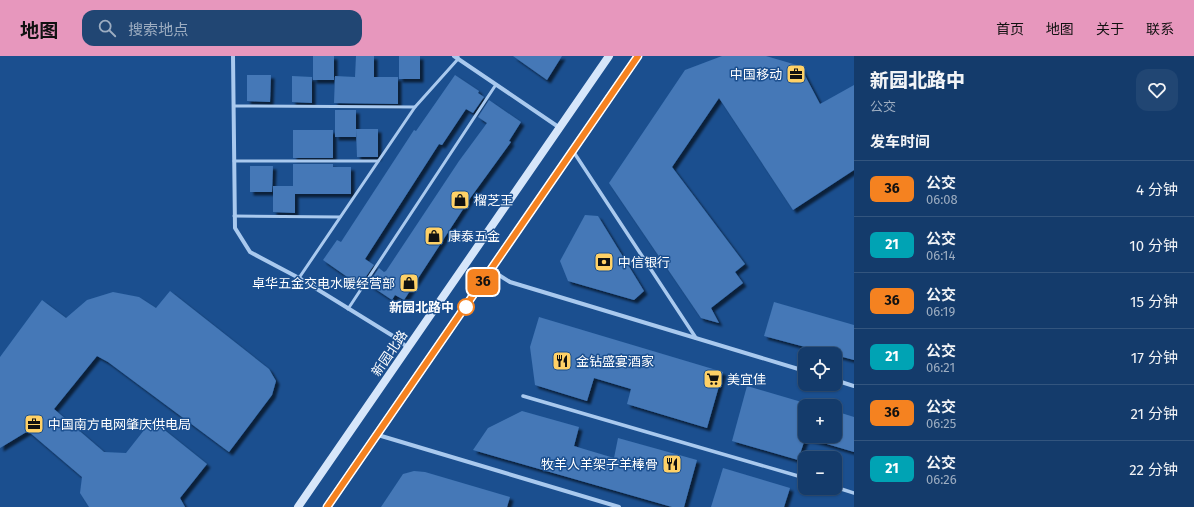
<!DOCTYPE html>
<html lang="zh">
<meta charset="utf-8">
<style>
:root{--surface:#143b6b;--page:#214673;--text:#f1f3f6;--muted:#9dadc1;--line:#33557e;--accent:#e797bd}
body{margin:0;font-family:"Fira Sans","Noto Sans SC",sans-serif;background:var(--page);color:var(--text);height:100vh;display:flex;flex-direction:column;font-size:15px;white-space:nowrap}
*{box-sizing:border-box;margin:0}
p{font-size:13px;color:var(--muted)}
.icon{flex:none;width:22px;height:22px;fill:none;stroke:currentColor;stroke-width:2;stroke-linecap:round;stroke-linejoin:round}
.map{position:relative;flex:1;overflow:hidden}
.panel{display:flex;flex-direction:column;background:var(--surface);width:340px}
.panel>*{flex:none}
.badge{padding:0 8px;border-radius:6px;font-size:14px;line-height:26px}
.controls{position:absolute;left:798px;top:291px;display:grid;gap:8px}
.controls a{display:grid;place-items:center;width:44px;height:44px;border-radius:8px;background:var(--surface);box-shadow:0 1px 3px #0004,0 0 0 1px var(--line);font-size:20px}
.map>.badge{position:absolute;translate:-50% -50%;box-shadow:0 0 0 2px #fff}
h2{padding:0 16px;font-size:15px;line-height:36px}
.round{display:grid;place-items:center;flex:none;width:42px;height:42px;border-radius:12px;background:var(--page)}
.headline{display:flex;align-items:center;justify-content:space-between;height:68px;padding:0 16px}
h1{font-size:19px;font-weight:800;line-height:30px}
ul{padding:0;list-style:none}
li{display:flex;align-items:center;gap:12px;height:56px;padding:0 16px;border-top:1px solid var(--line)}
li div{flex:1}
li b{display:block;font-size:15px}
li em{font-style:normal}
li .badge{min-width:44px;font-weight:700;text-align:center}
header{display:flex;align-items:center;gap:24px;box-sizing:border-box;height:56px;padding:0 20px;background:var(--accent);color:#111}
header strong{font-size:19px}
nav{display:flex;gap:22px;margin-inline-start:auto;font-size:14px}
.search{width:280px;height:36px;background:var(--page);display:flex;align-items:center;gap:10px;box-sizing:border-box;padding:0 14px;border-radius:12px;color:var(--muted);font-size:15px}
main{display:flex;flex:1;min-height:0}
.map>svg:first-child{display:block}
.building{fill:#4478b7;filter:url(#shadow)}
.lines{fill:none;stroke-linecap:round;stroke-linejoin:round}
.service{stroke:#a9c9ee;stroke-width:3}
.pedestrian{stroke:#a9c9ee;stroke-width:3.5}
.minor{stroke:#a9c9ee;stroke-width:4}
.secondary{stroke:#d6e6fa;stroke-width:8}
.line-casing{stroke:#fff;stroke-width:9}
.line{stroke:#f58220;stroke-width:6}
.stop-dot{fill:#fff;stroke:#f58220;stroke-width:2}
.labels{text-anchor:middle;stroke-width:3;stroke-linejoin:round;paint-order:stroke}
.poi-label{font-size:13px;fill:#fff;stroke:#1b4f8f;text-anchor:start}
.stop-label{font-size:13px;font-weight:bold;fill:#fff;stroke:#1b4f8f;text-anchor:end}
.street-label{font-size:13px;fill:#fff;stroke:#1b4f8f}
</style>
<header>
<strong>地图</strong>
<div class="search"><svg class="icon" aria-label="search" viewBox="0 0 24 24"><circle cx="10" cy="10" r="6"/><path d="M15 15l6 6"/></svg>搜索地点</div>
<nav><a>首页</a><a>地图</a><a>关于</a><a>联系</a></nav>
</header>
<main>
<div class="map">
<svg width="854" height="451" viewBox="0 0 854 451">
<defs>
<filter id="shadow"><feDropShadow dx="3.5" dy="3.5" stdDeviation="1" flood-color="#0009"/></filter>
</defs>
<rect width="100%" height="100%" fill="#1b4f8f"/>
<g class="building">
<rect x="313" y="0" width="21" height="24"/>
<polygon points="356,0 374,0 374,21 398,21 398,48 334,47 335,20 355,21"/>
<rect x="399" y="0" width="21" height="23"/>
<polygon points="513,0 562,0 547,24"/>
<polygon points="722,0 766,0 800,10 820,48 854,29 854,114 793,154 719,42 672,111 745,208 735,216 743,227 711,252 719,267 701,262 609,127 685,14"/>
<polygon points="247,19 271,19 270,46 247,45"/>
<polygon points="455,19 479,35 478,37 484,41 473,57 466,53 442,89 439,88 365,203 374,209 363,225 359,222 356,227 323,204 337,184 341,186 414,74 416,75"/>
<polygon points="292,20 312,21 312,47 292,46"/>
<polygon points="489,44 521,66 509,85 511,86 471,141 404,244 395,239 392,244 368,228 379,212 384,216 386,215 459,105 487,67 478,61"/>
<rect x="335" y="54" width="21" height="27"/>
<polygon points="356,73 378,73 378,101 357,101"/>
<rect x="293" y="74" width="40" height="28"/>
<polygon points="293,108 333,108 333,111 351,111 351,138 295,138 295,157 273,156 273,130 293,130"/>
<polygon points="250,110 273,110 272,136 250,136"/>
<polygon points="585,159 598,160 644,235 634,244 568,225 560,205"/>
<polygon points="170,235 269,313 276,325 272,339 229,396 108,306 97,300 54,353 104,396 126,397 152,364 207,408 180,442 185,451 89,451 80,437 82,421 28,375 0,392 0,301 42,244 66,262 87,244 113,236 139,241 156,252"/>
<polygon points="774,246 854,269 854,304 764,280"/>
<polygon points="539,261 723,316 707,372 627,348 631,333 594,322 587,345 535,329 530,291"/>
<polygon points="747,330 805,347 805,383 798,404 732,385"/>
<polygon points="522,355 579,371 574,390 614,402 618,382 697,404 684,451 672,451 473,394 488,372"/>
<polygon points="835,355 854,361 854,396 810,383 811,380 835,380"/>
<polygon points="723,412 790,432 784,451 711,451"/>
<polygon points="414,415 425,416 510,441 507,451 381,451 403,418"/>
</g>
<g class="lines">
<g class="service">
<polyline points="234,50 415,51"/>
<polyline points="234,105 378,105"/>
<polyline points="234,160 340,161"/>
<polyline points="299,222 415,51 458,3 458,0"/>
<polyline points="348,253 495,30"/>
</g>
<g class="pedestrian">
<polyline points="573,95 696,282"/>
<polyline points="523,340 805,422"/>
<polyline points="835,431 854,437"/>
</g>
<g class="minor">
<polyline points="233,0 235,172 250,196 299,222 393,280 407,291"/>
<polyline points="454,0 560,72"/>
<polyline points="491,214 510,226 805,315"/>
<polyline points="835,324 854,330"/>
<polyline points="378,379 619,451"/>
</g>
<g class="secondary">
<polyline points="298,451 609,0"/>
<polyline points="327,451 638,0"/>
</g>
</g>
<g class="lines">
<g class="line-casing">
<polyline id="line" points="327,451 638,0"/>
</g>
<use href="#line" class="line"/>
</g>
<defs>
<g id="office-square" transform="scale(1)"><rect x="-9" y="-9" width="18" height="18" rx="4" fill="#ffd166" stroke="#1b4f8f"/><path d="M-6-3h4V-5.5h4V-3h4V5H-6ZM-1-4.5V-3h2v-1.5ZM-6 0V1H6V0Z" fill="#111"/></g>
<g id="shop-square" transform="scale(1)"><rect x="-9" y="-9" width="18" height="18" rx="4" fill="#ffd166" stroke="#1b4f8f"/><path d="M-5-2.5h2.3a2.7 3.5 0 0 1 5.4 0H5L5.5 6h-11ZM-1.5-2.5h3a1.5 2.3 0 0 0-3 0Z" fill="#111"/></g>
<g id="bank-square" transform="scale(1)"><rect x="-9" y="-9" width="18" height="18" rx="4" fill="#ffd166" stroke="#1b4f8f"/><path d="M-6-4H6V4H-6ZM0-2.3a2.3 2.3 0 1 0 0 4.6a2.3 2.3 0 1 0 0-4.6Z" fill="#111"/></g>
<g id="restaurant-square" transform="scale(1)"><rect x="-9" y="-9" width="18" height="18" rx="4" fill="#ffd166" stroke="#1b4f8f"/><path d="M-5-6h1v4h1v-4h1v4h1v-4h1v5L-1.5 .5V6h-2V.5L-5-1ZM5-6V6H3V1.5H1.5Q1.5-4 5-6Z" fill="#111"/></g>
<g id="supermarket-square" transform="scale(1)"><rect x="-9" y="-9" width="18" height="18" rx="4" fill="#ffd166" stroke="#1b4f8f"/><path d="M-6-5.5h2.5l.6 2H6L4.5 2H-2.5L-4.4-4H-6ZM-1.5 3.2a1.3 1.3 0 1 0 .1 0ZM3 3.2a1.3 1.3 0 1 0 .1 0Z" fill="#111"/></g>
</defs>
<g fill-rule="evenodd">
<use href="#office-square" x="796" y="18"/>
<use href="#shop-square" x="460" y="144"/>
<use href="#shop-square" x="434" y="180"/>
<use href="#bank-square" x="604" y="206"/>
<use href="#shop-square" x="409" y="227"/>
<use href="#restaurant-square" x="562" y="305"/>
<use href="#supermarket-square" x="713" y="323"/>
<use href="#office-square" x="34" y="368"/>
<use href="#restaurant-square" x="672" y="408"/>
</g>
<circle class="stop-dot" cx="466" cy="251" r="8"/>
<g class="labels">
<g class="poi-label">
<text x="782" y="23" text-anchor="end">中国移动</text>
<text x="474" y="149">榴芝王</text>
<text x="448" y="185">康泰五金</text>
<text x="618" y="211">中信银行</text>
<text x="395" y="232" text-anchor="end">卓华五金交电水暖经营部</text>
<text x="576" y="310">金钻盛宴酒家</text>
<text x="727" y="328">美宜佳</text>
<text x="48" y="373">中国南方电网肇庆供电局</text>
<text x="658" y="413" text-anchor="end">牧羊人羊架子羊棒骨</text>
</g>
<g class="stop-label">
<text x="454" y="256">新园北路中</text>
</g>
<g class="street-label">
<text transform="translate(389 297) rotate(-56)" y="5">新园北路</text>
</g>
</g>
</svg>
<div class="controls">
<a><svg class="icon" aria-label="locate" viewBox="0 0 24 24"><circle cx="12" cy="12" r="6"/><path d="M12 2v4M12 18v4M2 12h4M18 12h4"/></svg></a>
<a>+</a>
<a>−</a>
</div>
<b class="badge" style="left:483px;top:226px;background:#f58220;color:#111">36</b>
</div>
<section class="panel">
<div class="headline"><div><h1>新园北路中</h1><p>公交</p></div><a class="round"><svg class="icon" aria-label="heart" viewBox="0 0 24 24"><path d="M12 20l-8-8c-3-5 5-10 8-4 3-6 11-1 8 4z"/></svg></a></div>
<h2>发车时间</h2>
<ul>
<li><span class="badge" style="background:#f58220;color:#111">36</span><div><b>公交</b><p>06:08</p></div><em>4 分钟</em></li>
<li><span class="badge" style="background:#00a3b4;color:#fff">21</span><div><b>公交</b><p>06:14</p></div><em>10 分钟</em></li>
<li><span class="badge" style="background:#f58220;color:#111">36</span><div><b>公交</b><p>06:19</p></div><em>15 分钟</em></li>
<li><span class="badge" style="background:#00a3b4;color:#fff">21</span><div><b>公交</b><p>06:21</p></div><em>17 分钟</em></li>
<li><span class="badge" style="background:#f58220;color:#111">36</span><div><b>公交</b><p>06:25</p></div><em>21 分钟</em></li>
<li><span class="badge" style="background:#00a3b4;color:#fff">21</span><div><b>公交</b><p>06:26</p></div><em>22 分钟</em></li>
</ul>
</section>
</main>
